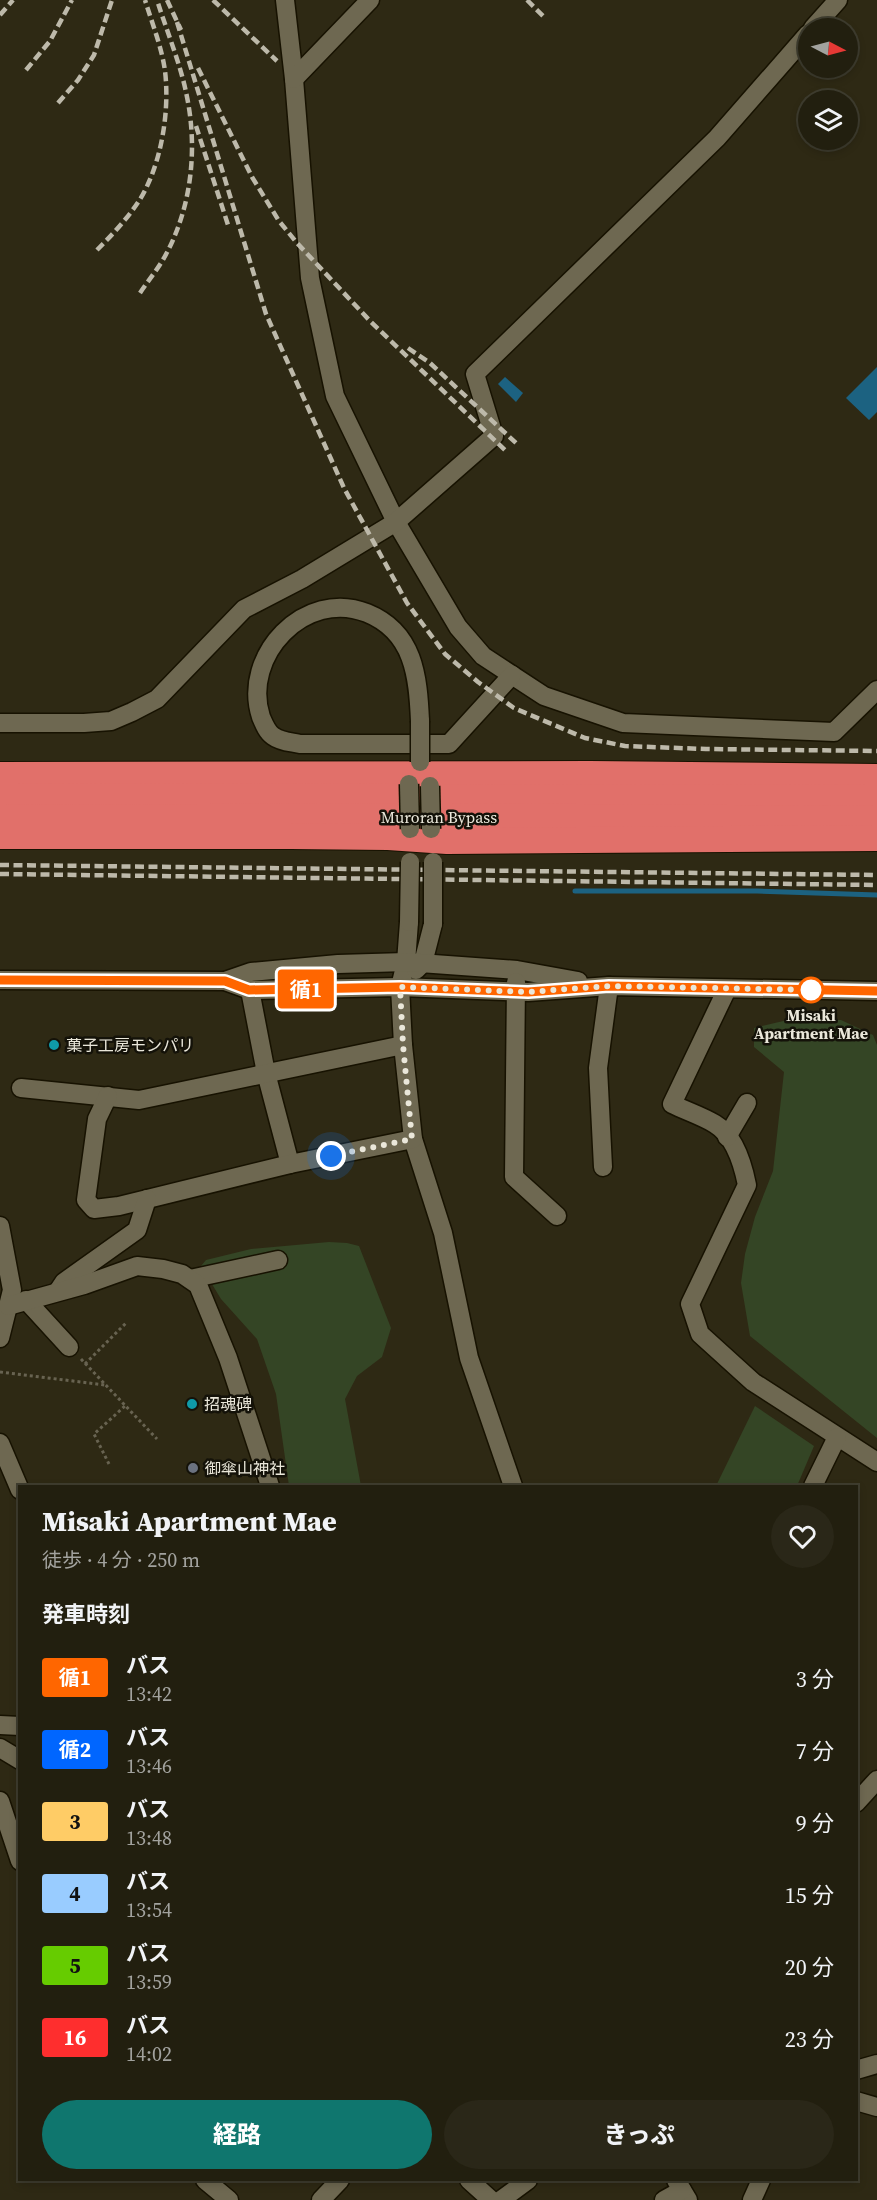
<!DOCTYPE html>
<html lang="ja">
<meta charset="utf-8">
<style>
:root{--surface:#221f0f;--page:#2a2718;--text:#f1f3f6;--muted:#a2a29e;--line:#3f3d2f;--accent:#0f766e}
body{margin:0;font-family:"Source Serif 4","Noto Sans JP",serif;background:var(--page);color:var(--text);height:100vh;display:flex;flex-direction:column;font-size:22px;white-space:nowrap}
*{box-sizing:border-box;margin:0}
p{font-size:20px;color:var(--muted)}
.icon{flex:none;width:33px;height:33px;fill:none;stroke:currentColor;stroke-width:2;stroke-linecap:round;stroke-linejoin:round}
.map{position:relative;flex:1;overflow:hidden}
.side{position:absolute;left:18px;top:1485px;width:840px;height:696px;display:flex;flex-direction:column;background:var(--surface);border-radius:0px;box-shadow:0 3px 9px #0003,0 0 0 2px var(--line)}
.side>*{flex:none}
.badge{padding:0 12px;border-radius:4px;font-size:21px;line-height:39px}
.needle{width:39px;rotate:96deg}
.tools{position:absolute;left:798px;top:18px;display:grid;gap:12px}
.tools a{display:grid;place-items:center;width:60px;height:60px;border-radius:50%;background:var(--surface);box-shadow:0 3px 9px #0003,0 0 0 2px var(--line);font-size:30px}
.you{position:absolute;width:30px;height:30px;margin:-15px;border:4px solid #fff;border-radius:50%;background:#1a73e8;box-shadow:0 0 0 9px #1a73e833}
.map>.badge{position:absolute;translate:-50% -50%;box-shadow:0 0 0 3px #fff}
h2{padding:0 24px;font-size:22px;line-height:54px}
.round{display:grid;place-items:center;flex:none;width:63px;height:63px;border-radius:32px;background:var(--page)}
.headline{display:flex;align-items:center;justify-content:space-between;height:102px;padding:0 24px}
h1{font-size:28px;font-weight:800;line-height:45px}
.cta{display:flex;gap:12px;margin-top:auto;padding:12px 24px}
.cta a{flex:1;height:69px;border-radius:36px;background:var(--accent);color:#fff;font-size:24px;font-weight:800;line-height:69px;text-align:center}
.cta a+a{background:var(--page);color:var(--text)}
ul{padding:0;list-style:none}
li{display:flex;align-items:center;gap:18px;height:72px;padding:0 24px}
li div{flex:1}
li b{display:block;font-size:22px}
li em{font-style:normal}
li .badge{min-width:66px;font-weight:700;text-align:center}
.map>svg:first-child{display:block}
.green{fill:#344525}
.water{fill:#1c6281}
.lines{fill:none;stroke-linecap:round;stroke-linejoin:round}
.stream{stroke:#1c6281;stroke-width:5}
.minor-casing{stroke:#171201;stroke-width:21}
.highway-casing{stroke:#171201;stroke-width:28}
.path{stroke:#686351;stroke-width:3;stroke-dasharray:3 3;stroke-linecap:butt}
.minor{stroke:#6e6851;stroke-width:18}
.highway{stroke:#e1706a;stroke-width:26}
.rail{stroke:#bdb9aa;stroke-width:4.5;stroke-dasharray:9 4.5;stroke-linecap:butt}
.minor-bridge-casing{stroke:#171201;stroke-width:21;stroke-linecap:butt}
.minor-bridge{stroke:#6e6851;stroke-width:18}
.line-casing{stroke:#fff;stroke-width:14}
.line{stroke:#f60;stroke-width:9}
.walk{stroke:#eae7da;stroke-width:6;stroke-dasharray:0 10.8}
.stop-dot{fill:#fff;stroke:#f60;stroke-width:3}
.culture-dot{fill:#0f9aa8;stroke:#141209;stroke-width:2}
.worship-dot{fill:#6b7280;stroke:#141209;stroke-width:2}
.labels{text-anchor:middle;stroke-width:5;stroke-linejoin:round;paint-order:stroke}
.street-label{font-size:16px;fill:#eae7da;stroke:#141209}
.stop-label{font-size:16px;font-weight:bold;fill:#eae7da;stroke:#141209}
.poi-label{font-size:16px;fill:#eae7da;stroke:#141209;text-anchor:start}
</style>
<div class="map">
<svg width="877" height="2200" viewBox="0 0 877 2200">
<rect width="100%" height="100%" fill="#2e2914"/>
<g class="green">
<polygon points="796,1018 841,1020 873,1035 877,1045 877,1438 750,1336 741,1283 745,1254 755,1217 773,1171 784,1072 754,1047 754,1028"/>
<polygon points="329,1242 347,1243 359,1246 391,1328 382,1357 357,1376 345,1399 361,1486 289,1486 276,1394 257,1339 221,1299 201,1266 206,1260 251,1249"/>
<polygon points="755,1406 814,1446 797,1486 716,1486"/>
</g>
<g class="water">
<polygon points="877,367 877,412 869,420 846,398"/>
<polygon points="505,377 523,393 516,402 498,384"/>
</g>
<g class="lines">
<polyline class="stream" points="575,891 757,891 877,895"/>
<g class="minor-casing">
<g id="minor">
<polyline points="285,0 294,79 310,278 335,396 396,522 458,627 483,656 544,696 623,723 834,732 877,690"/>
<polyline points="813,28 838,0"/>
<polyline points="294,79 370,0"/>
<path d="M420,721C418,676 414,632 367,613C305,588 241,656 261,717C264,724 267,732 273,736C281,742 291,742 300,744H449L512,675"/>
<polyline points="0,723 84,723 111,721 132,712 157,699 244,609 302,579 396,522 494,436 475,374 717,138 808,34"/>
<polyline points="409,922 406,962 400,987 403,1045 413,1139 443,1233 469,1358 513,1486"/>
<polyline points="416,970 423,963 433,924"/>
<polyline points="0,980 225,981 250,990 400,987 528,992 609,986 877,991"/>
<polyline points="225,981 251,972 338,964 406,962 517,970 578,981"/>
<polyline points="516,982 514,1177 557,1216"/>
<path d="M727,989L672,1104C686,1111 702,1116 715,1124C735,1136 743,1165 747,1185L690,1304L700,1334L753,1382L877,1462"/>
<polyline points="250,990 266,1073 290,1164"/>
<polyline points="21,1088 139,1100 403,1045"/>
<polyline points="108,1096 97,1119 86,1200 94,1209 119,1206 290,1164 413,1139"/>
<polyline points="727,1137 747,1103"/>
<polyline points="603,1167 598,1068 609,986"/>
<polyline points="0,1226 12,1290 0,1338"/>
<polyline points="190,1279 278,1260"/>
<polyline points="58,1291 64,1282 137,1230 147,1199"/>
<polyline points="26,1300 69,1347"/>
<polyline points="8,1306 84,1285 137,1266 163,1269 182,1274 198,1285 228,1358 270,1486"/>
<polyline points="0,1443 20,1490"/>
<polyline points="813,1486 837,1437"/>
<polyline points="0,1725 20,1726"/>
<polyline points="0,1748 20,1760"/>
<polyline points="0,1801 20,1861"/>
<polyline points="856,1803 877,1780"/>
<polyline points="856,2070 877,2064"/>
<polyline points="856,2101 877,2107"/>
<polyline points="205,2180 229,2200"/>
<polyline points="469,2180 491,2200"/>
<polyline points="676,2180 688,2200"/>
<polyline points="321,2200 340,2180"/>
<polyline points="501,2200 528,2180"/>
<polyline points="664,2200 682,2190"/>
<polyline points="752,2200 761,2180"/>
</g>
</g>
<g class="highway-casing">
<g id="highway">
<polyline points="0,775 590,774 877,777"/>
<polyline points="0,796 877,798"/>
<polyline points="0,818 448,816 877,819"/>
<polyline points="0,836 291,836 388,837 447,841 877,838"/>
</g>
</g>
<g class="path">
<polyline points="81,1359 157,1439"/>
<polyline points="85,1364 127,1322"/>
<polyline points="0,1372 105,1385"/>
<polyline points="109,1464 94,1434 125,1406"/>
</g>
<use href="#minor" class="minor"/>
<use href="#highway" class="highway"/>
<g class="rail">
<polyline points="167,0 181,30"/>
<polyline points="213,0 277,61"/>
<polyline points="527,0 546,19"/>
<polyline points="0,15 13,0"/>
<polyline points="177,22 266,314 344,488 407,603 445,654 478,682 514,708 585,738 625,746 706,749 877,751"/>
<polyline points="198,68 252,177 279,221 297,243 371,322 507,452"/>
<polyline points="26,70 50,41 72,0"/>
<polyline points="58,103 78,80 94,55 112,0"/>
<polyline points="196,126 229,228"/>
<path d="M97,250C112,235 127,219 139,201C161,166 170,112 165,71C162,48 152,23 145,0"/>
<path d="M140,293C148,281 157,270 164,258C191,210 198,151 187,97C181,65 167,32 157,0"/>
<polyline points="408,348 430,363 516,443"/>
<polyline points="0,865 877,875"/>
<polyline points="0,874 877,885"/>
</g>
<g class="minor-bridge-casing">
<g id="minor-bridge">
<polyline points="420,721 420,762"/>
<polyline points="409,784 410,829"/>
<polyline points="430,786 431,829"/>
<polyline points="409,922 410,862"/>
<polyline points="433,924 433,862"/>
</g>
</g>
<use href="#minor-bridge" class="minor-bridge"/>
</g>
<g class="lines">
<g class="line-casing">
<polyline id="line" points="0,980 225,981 249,990 400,987 528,992 609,986 877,991"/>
</g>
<use href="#line" class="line"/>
<polyline class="walk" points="331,1156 412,1139 403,1045 400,987 528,992 609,986 813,990 811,990"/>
</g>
<circle class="stop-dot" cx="811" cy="990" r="12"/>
<g class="culture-dot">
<circle cx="54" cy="1045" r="6"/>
<circle cx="192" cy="1404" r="6"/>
</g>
<circle class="worship-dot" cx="193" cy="1468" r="6"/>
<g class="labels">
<g class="street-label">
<text x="439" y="823">Muroran Bypass</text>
</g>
<g class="stop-label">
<text x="811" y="1021">Misaki<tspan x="811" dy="18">Apartment Mae</tspan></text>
</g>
<g class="poi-label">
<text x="66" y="1051">菓子工房モンパリ</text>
<text x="204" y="1410">招魂碑</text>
<text x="205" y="1474">御傘山神社</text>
</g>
</g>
</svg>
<div class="tools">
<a><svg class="needle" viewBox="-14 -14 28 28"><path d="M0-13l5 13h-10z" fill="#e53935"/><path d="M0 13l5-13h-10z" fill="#a2a29e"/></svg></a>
<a><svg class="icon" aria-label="layers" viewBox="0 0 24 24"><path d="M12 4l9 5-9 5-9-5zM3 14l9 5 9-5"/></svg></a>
</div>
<div class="you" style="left:331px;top:1156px"></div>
<b class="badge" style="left:306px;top:989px;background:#f60;color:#fff">循1</b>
<section class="side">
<div class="headline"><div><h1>Misaki Apartment Mae</h1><p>徒歩 · 4 分 · 250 m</p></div><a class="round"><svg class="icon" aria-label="heart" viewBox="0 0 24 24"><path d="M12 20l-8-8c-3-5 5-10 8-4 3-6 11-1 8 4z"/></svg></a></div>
<h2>発車時刻</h2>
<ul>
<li><span class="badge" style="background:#f60;color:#fff">循1</span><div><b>バス</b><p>13:42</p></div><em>3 分</em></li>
<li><span class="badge" style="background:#06f;color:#fff">循2</span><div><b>バス</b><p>13:46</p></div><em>7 分</em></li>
<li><span class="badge" style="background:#fc6;color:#111">3</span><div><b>バス</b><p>13:48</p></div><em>9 分</em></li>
<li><span class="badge" style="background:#9cf;color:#111">4</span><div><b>バス</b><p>13:54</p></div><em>15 分</em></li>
<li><span class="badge" style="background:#6c0;color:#111">5</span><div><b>バス</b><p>13:59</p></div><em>20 分</em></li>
<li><span class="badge" style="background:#fe2e2e;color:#fff">16</span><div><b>バス</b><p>14:02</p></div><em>23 分</em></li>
</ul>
<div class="cta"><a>経路</a><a>きっぷ</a></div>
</section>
</div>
